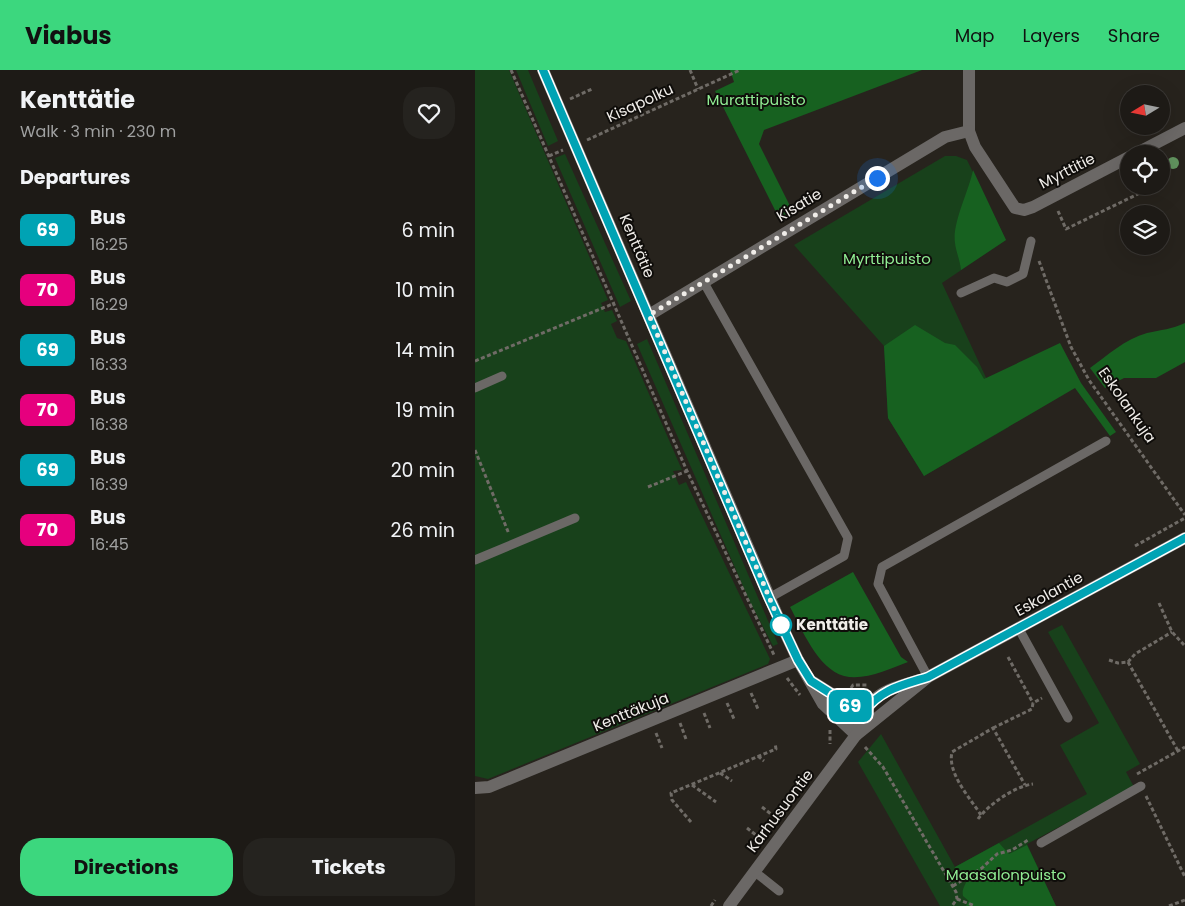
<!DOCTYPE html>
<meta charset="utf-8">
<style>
:root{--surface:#1d1a16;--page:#25231f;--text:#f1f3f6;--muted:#a0a1a1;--line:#3b3835;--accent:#3cd77e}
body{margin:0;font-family:Poppins,sans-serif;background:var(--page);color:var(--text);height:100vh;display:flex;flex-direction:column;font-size:19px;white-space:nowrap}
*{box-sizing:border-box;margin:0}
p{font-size:16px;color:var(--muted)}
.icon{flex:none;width:28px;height:28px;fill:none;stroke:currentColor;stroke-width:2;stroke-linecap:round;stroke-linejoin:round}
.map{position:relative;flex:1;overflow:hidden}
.sheet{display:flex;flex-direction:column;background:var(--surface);width:475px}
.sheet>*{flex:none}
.badge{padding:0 10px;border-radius:8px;font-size:18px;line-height:32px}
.needle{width:32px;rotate:260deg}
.buttons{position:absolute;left:645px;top:15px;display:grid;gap:10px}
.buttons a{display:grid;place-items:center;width:50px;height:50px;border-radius:50%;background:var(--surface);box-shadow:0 5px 20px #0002,0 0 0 1px var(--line);font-size:25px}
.you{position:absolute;width:25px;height:25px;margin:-12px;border:4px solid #fff;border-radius:50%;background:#1a73e8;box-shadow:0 0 0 8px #1a73e833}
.map>.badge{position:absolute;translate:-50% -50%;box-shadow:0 0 0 2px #fff}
h2{padding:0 20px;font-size:19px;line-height:45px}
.round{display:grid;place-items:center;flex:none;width:52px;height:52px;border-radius:20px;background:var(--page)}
.overview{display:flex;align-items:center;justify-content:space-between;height:85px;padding:0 20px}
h1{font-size:24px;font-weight:700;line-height:38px}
.action{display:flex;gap:10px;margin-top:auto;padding:10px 20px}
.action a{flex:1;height:58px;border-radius:20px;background:var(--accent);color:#111;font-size:20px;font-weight:700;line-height:58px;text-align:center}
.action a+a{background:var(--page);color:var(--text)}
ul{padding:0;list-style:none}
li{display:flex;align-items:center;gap:15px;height:60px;padding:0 20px}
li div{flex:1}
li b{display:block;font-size:19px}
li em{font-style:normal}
li .badge{min-width:55px;font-weight:700;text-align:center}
header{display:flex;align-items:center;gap:30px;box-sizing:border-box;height:70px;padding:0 25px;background:var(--accent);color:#111}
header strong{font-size:24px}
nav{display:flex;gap:28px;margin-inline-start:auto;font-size:18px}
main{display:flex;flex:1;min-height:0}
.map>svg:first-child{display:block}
.green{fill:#18411b}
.forest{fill:#176120}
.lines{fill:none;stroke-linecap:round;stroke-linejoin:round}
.path{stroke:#6f6b66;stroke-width:3;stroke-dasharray:4 2.5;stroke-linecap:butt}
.service{stroke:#6b6866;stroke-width:9}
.minor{stroke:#6b6866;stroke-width:12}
.tertiary{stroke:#6b6866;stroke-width:12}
.tree{fill:#61935e}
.line-casing{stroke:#fff;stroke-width:11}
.line{stroke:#00a3b4;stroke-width:8}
.walk{stroke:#f0ede9;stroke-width:5;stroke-dasharray:0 9}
.stop-dot{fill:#fff;stroke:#00a3b4;stroke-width:2.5}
.labels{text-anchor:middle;stroke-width:4;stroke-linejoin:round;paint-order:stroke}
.park-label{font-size:15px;fill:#91ee94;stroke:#0f0d0a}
.street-label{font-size:15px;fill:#f0ede9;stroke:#0f0d0a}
.stop-label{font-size:15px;font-weight:bold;fill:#f0ede9;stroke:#0f0d0a;text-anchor:start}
</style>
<header>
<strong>Viabus</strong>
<nav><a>Map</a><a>Layers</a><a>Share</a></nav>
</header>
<main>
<section class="sheet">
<div class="overview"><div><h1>Kenttätie</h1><p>Walk · 3 min · 230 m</p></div><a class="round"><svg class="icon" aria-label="heart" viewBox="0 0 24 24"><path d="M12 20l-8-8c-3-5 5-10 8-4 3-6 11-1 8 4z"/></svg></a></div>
<h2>Departures</h2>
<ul>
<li><span class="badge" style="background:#00a3b4;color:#fff">69</span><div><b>Bus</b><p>16:25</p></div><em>6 min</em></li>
<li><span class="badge" style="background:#e6007e;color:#fff">70</span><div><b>Bus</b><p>16:29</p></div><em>10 min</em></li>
<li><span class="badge" style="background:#00a3b4;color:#fff">69</span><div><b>Bus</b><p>16:33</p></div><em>14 min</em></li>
<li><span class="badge" style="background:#e6007e;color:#fff">70</span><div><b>Bus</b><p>16:38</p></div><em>19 min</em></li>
<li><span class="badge" style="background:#00a3b4;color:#fff">69</span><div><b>Bus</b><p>16:39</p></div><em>20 min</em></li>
<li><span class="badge" style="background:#e6007e;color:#fff">70</span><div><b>Bus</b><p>16:45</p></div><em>26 min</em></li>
</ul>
<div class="action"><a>Directions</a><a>Tickets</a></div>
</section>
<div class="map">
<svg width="710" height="836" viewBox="0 0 710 836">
<rect width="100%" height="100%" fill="#27231d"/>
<g class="green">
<polygon points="0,0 34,0 133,230 126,233 130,242 137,240 142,251 136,254 142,268 151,271 207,400 198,401 204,415 211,412 295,589 293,594 13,709 0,706"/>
<polygon points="41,0 53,0 83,71 73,76"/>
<polygon points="90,84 156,231 145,237 80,88"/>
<polygon points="470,86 481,86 492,90 531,170 467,213 534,357 449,406 413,348 409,276 319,175"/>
<polygon points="172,269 303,574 298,576 275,532 162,274"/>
<polygon points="587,555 665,694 651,702 659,717 552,774 581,836 465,836 383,692 406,664 480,797 612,724 585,675 624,653 573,562"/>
</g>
<g class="forest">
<polygon points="255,0 447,0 289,60 284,74 319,144 306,152 240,21 259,12"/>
<path d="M498,100L531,170L486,200C485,190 481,182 480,173C477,153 494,121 498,100Z"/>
<path d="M710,253V292L681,308H649L630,318L615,298C633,285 650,269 672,263C686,260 697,259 710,253Z"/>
<polygon points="440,255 470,273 480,275 502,297 509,309 585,273 606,313 641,362 635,366 600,318 449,406 413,348 409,276"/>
<path d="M378,502L426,587L433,592C415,599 389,611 369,606C342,598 327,559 315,537Z"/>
<path d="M524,773L534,784L552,775L581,836H491L494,831L488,826C486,817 493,814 492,806L480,803V797Z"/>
</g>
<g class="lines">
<g class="path">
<polyline points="36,0 212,401 299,585"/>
<polyline points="215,0 223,19"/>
<polyline points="95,29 117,19"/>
<polyline points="112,70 265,0"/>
<polyline points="74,86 88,80"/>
<polyline points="583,141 591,159 665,123"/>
<polyline points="564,191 596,277 614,310 710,445"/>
<polyline points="0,291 140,233"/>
<polyline points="0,380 34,464"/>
<polyline points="173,417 212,401"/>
<polyline points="660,476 710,448"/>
<polyline points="684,533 697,562 710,576"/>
<polyline points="533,587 558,633"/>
<polyline points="634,590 643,593 653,592 660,584 697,562"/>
<polyline points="653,592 703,681"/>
<polyline points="312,608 325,625"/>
<polyline points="376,618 378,615 393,615"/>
<polyline points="276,623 283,639"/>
<polyline points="252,633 259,649"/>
<polyline points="229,643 235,658"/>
<polyline points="205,653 211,669"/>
<polyline points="518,658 557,639 558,633 567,628"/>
<polyline points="355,660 355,674"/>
<polyline points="181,663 187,678"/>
<polyline points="390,677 408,697 481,822 482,829 477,836"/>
<polyline points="283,686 289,691"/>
<polyline points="245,703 257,711"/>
<polyline points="662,704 710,677"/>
<polyline points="217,715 241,732"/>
<polyline points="671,726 710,807"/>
<polyline points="287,737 301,748"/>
<path d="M506,745C495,728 472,703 477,682L518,658L550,715"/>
<path d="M503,749C513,735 540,716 558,714"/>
<polyline points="216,752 197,730 196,723 301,679 300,673"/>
<polyline points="272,758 286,769"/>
<polyline points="478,816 507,798 522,784 537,780 553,770"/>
<polyline points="482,829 500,836"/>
<polyline points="236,836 240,830"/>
<polyline points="694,836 710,830"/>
</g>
<g class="service">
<polyline points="228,211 373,468 369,486 294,528"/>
<polyline points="486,223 519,208 532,212 548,204 556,171"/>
<polyline points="0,318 27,306"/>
<polyline points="0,490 100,448"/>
<polyline points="544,559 593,648"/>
<polyline points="453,607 403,514 407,497 631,371"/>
<polyline points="566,773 666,716"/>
<polyline points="280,802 304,821"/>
</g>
<g class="minor">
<polyline points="494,0 494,61 500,77 540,138 549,140 558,137 654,87"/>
<polyline points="660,84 710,58"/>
<polyline points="174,245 470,67 494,61"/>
<polyline points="0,718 14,717 323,590"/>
</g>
<g class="tertiary">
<polyline points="68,0 306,554 323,590 348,634 381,665"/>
<polyline points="338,612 387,643 391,649"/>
<path d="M381,665C392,625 407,621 444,610"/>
<polyline points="254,836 381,665 453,607 710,468"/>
</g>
</g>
<circle class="tree" cx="698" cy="93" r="6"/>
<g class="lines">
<g class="line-casing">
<path id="line" d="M68,0L294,528L323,590L336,611L387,643C407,619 424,616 453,607L710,468"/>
</g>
<use href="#line" class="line"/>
<polyline class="walk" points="306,555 174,245 402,108"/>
</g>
<circle class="stop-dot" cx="306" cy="555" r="10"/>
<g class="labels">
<g class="park-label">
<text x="281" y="35">Murattipuisto</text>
<text x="412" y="194">Myrttipuisto</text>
<text x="531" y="810">Maasalonpuisto</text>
</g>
<g class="street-label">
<text transform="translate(165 33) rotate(-25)" y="5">Kisapolku</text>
<text transform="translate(592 101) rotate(-27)" y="5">Myrttitie</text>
<text transform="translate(324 135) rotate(-31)" y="5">Kisatie</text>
<text transform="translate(162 176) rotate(67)" y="5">Kenttätie</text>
<text transform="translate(652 335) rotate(55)" y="5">Eskolankuja</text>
<text transform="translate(574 524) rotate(-29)" y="5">Eskolantie</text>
<text transform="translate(156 642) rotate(-22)" y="5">Kenttäkuja</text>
<text transform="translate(305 741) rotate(-53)" y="5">Karhusuontie</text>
</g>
<g class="stop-label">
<text x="321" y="560">Kenttätie</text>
</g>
</g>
</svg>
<div class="buttons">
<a><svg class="needle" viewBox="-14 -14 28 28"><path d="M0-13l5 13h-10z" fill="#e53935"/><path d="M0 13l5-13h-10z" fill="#a0a1a1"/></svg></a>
<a><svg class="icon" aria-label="locate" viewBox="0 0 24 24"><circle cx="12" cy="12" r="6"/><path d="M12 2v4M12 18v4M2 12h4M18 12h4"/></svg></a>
<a><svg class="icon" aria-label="layers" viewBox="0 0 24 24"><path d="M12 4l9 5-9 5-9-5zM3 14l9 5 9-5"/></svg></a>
</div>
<div class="you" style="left:402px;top:108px"></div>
<b class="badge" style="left:375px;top:636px;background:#00a3b4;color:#fff">69</b>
</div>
</main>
